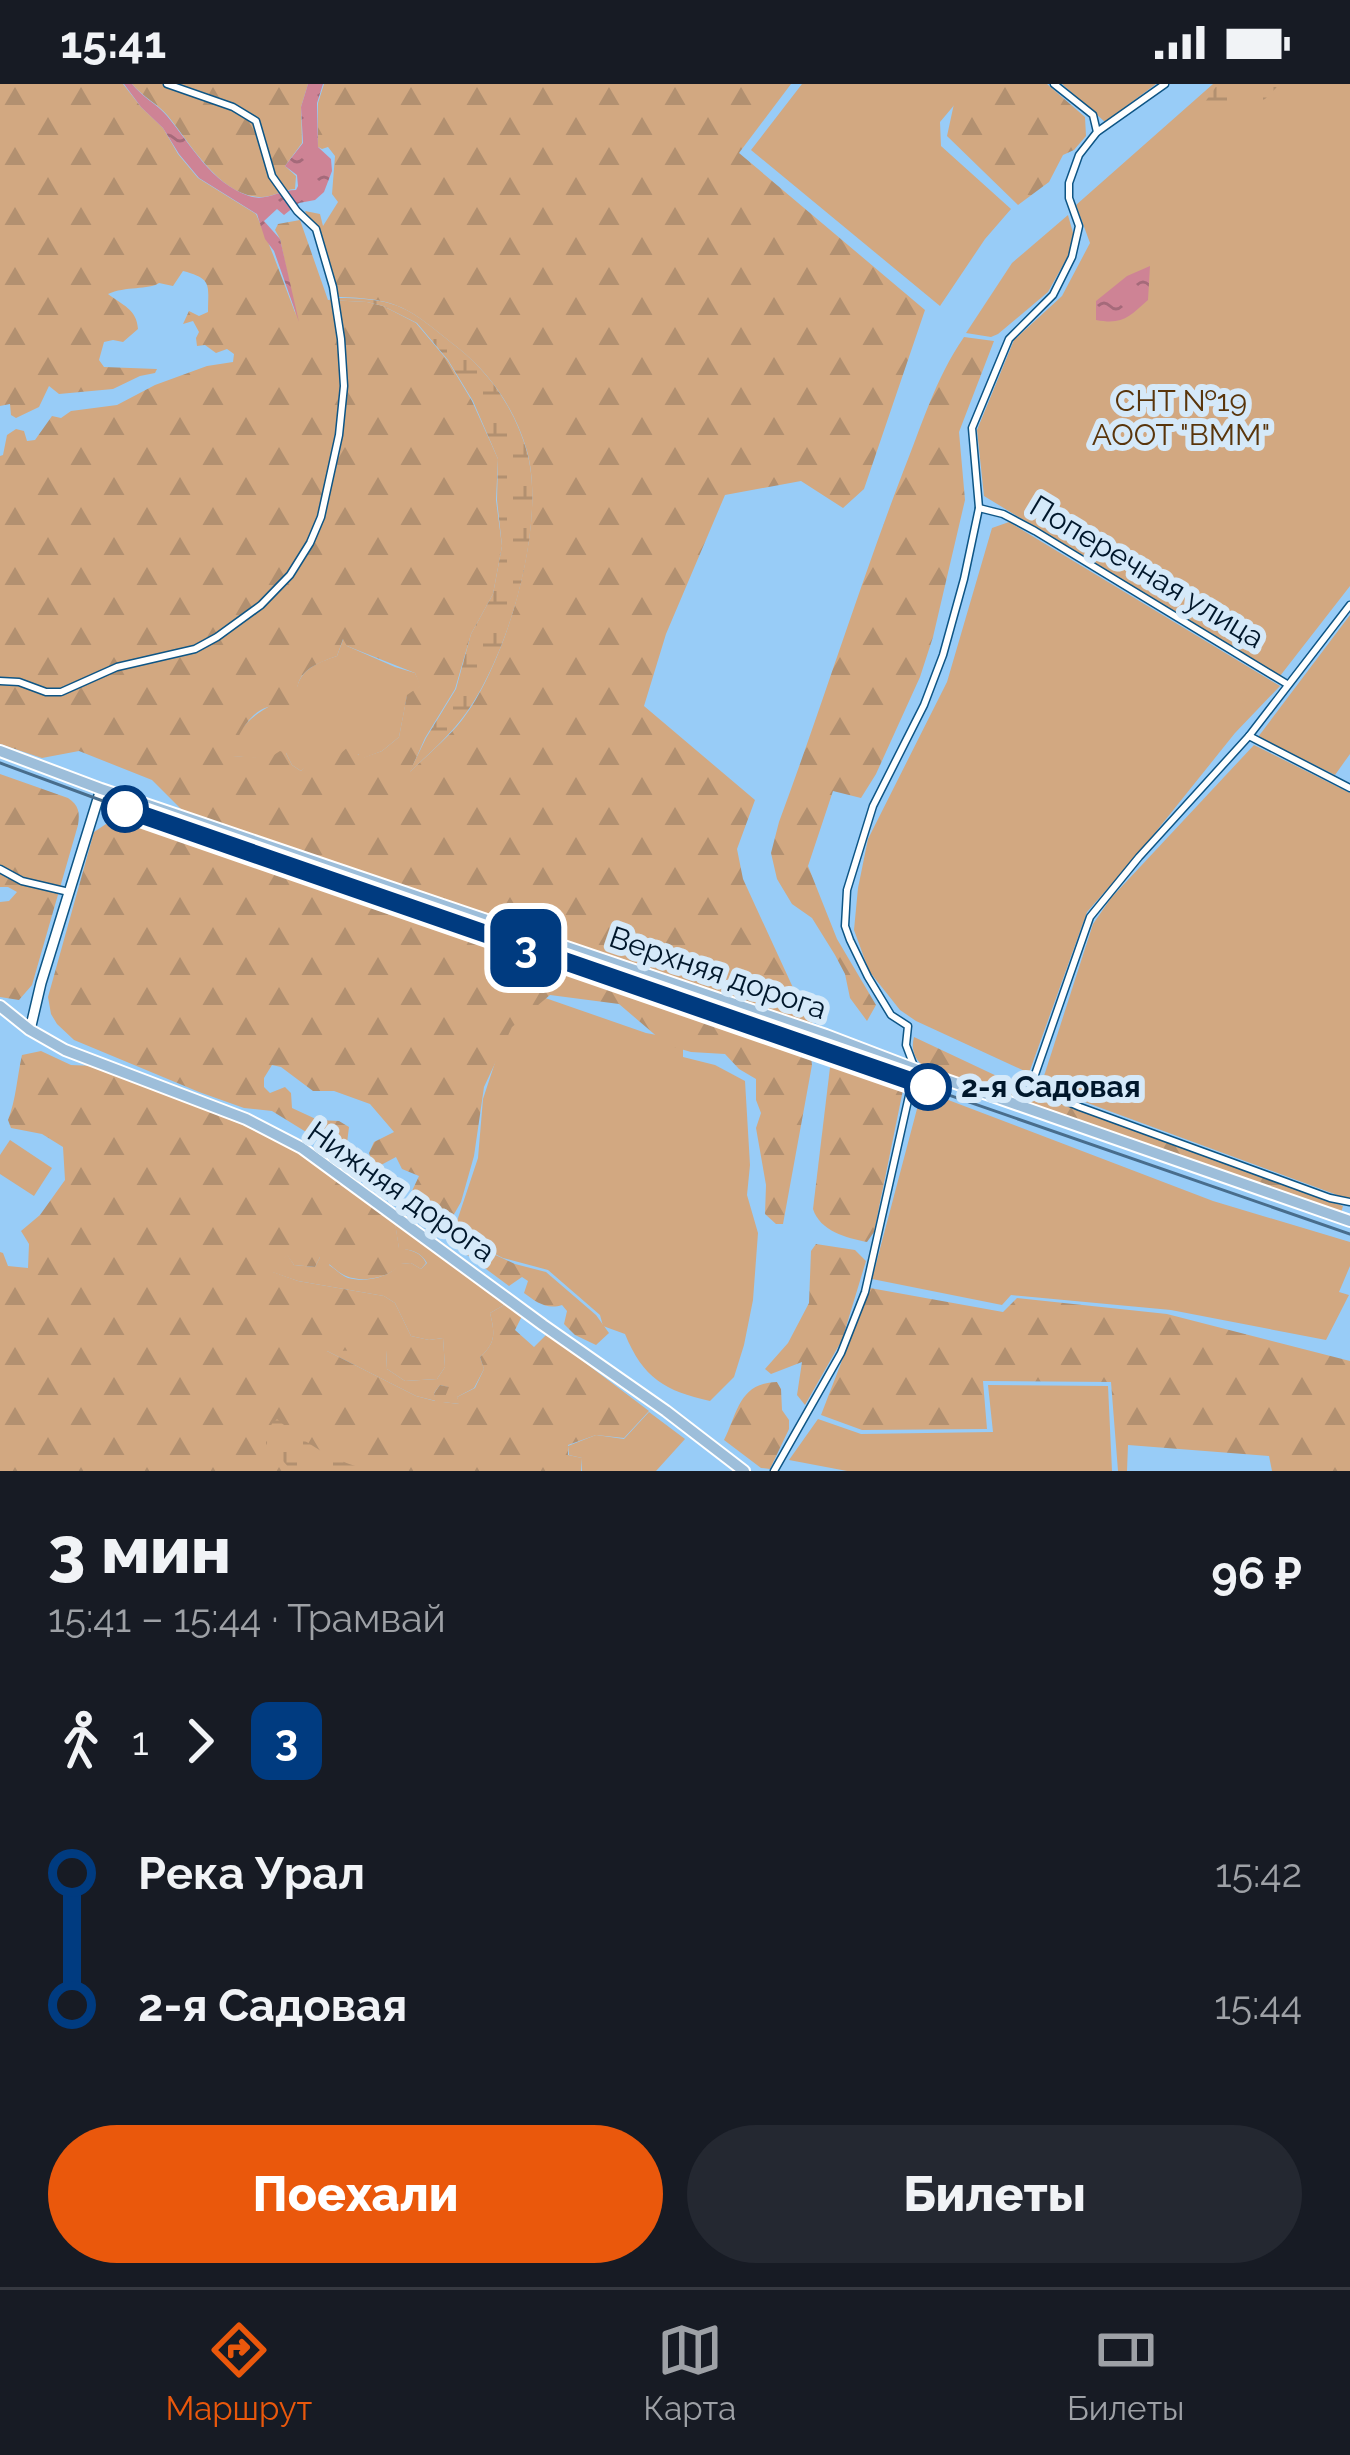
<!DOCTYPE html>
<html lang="ru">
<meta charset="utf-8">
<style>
:root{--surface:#171b24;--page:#242831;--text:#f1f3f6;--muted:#9ea1a6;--line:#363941;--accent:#ea580c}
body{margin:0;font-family:Raleway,sans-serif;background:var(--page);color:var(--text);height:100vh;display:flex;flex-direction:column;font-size:45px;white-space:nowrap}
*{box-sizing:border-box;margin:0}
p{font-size:39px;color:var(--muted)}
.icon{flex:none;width:66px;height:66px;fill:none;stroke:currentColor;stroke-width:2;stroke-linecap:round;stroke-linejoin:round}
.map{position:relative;height:1387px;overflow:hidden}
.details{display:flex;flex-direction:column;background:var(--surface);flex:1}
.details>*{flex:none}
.badge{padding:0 24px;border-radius:18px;font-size:42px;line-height:78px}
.map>.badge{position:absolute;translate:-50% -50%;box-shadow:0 0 0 6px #fff}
.legs{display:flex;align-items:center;gap:18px;height:132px;padding:0 48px;font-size:39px}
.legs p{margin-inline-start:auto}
.headline{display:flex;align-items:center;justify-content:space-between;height:204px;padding:0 48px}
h1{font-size:66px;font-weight:800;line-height:90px}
.action{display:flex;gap:24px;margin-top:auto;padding:24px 48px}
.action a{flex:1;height:138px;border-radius:72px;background:var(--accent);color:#fff;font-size:48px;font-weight:800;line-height:138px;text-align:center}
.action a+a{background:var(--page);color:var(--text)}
ul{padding:0 48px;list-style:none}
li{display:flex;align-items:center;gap:42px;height:132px;font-size:45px}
li i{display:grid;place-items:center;width:18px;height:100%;margin:0 15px;background:currentColor}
li i::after{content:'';width:30px;height:30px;margin:-15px;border:9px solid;border-radius:50%;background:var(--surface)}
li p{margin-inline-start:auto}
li:first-child i{background:linear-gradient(#0000 50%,currentColor 0)}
li:last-child i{background:linear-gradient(currentColor 50%,#0000 0)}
.status{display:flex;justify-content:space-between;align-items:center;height:84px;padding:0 60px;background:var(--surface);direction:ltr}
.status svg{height:33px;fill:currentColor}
.tab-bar{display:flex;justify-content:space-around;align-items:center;height:168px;border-top:3px solid var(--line);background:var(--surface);font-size:33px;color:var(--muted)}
.tab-bar a{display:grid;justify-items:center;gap:6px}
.tab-bar .on{color:var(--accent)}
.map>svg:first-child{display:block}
.green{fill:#d2a881}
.forest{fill:url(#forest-firs);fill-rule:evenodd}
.wetland{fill:url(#wetland-marsh)}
.water{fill:url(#water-ripples)}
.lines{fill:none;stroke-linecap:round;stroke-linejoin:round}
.street-casing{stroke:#0e5585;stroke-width:9}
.secondary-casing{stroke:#0e5585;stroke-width:12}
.primary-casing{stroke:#fff;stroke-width:14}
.street{stroke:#fff;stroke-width:6}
.secondary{stroke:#fff;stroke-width:9}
.primary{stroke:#9dbeda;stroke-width:10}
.tram{stroke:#486d8c;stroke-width:3}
.line-1-casing{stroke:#fff;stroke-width:27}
.line-1{stroke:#003b80;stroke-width:18}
.stop-1-dot{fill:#fff;stroke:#003b80;stroke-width:6}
.labels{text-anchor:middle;stroke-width:12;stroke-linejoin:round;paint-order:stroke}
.park-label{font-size:30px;fill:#59350b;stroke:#d5e9f9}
.street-label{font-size:30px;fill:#00172b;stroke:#d5e9f9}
.stop-label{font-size:30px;font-weight:bold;fill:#00172b;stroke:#d5e9f9;text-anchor:start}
</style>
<div class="status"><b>15:41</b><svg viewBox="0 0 49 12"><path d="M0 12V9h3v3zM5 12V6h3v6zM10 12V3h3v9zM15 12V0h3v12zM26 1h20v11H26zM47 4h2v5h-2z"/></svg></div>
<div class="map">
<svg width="1350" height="1387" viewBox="0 0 1350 1387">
<defs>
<pattern id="forest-firs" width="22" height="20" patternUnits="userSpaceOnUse" patternTransform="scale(3)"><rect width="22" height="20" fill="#d2a881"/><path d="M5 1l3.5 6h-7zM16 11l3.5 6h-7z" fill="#b29070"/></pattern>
<pattern id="wetland-marsh" width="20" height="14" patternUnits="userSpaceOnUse" patternTransform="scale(3)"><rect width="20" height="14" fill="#d2a881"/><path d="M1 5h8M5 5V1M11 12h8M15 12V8" fill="none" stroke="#b29070"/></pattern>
<pattern id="water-ripples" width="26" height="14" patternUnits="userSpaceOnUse" patternTransform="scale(3)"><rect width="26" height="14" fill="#ce8395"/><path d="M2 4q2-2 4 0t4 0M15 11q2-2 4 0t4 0" fill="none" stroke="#a56a7a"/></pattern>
</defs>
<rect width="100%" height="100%" fill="#98ccf7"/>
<g class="green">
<polygon points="802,0 972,0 940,38 941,62 1011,125 985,155 940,222 751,66"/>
<polygon points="1062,0 1156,0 1105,38"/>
<polygon points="1213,0 1350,0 1350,502 1280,592 984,412 977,346 1014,256 1062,212 1090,159 1076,121"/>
<polygon points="1068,131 1075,156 1073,163 1048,208 998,250 991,253 966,249 1012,179"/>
<polygon points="1009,438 1280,602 1235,649 1138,770 1087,828 1029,989 916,937 900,926 869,887 854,846 858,804 868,755 947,598 992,444"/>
<polygon points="1350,531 1350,670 1335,691 1258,653"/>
<path d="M344,553L347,562L395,583L415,589L421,602L407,612L399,653L382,667L361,675L358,670C338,670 317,674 301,687L292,681L286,669L269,675L232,672C235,636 267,623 296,609C299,585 317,579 337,572Z"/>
<polygon points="1254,661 1350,709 1350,1115 1348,1115 1055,1007 1044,992 1093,840 1111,814"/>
<path d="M528,908L646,949L683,956V973L715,981L745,997L750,1081L747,1111L758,1149L753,1216L744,1261L734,1293L710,1317C665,1307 643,1294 625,1250L603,1242L600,1231L548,1186L503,1174L453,1149L478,1074L483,1015L509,936Z"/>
<polygon points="922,1006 1213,1117 1350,1158 1350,1182 1339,1208 1349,1211 1326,1256 1171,1226 1011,1211 1002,1221 872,1195"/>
<polygon points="10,1056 52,1084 34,1112 0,1090 0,1071"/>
<path d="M395,1139L506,1220L490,1229C495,1249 496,1259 480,1273L484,1285L474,1304L457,1313L460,1320L442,1318L448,1303L440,1301L434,1309L436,1317L416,1312L325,1266H386L387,1285L405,1297L437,1295L445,1283L443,1254L429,1256L411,1252L395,1219L384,1212L298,1197L272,1188L287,1170L294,1181L315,1183L320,1173H335L329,1181C335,1185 341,1191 348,1194C367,1199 389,1193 400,1180L411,1179L421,1185L427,1179C421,1168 411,1165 399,1165Z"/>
<polygon points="988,1301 1108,1302 1112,1387 847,1387 789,1376 818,1335 861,1350 993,1348"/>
<polygon points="649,1328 685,1355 656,1387 582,1387 582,1374 569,1371 568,1362 596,1351 624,1355"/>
</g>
<g class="forest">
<path d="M0,0H123L141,23L163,44L178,70L198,94L256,130C271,163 283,197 296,231L280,155L275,146L278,140L300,136L328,216L367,218L383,222L416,239L448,277L472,317L498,375L496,416L502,462L493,510L471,550L455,605L425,654L410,688C427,671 447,655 462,636C507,578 547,439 527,367C515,325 491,290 457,263C408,224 400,214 335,213L328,184L305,127L320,130L323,142L338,118L332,110L335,72L328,63L322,65L318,63V19L324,0H791L739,69L925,226L864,405L843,424L801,397L725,411L666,550L644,622L755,716L737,765L743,795L795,908L817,947L182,726L152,696L79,667L42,674L0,660V372L3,371L7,351L16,345L24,347L27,357L35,356L52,332L61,334L71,327L117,321L155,301L207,282L233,278L234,270L227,265L216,269L205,261L197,262L196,254L199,248L193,237L183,240L189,227L199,232L208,228C208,201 213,195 183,187L173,202L159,199C149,206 125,202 108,210C122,221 137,225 138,245L123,258L113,256L104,258L99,276L104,283L157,285L155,289L140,292L113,305L59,310L49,302L39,323L16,334L11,331L10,320L0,322ZM343,555L347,562L415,589L420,602L407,611L399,653L382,667L362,674L349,662L340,670L321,668L301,687L292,681L286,669L280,667L269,674L233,672C234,655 250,627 268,623C277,620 290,623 299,623C291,590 309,582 337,572Z"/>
<path d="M132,0H308L301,23L302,59L285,82L296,92L295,105C282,106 271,114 259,113C219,111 190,59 168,32C158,20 143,13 132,0Z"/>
<polygon points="970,0 1047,0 1085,33 1086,52 1074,66 1063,71 1049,98 1018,121 947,52 955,15"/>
<path d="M964,253L994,257L959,348L965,416L933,553L920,593L876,690L861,714L833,707L808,782L837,855L876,921L867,937L850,914L845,890L835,871L812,834L792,820L777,795L771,769L779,738C822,622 859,503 903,388C922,341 935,295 964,253Z"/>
<path d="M0,690L68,714C79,721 80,729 78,741L32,901L19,916L0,913V818L9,817L17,808L8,803H0Z"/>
<path d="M129,733C146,738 159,748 175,753L180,749L810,965L812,981L783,1140H776L765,1130L766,1101L756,1044L761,1029L756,1016V995L739,985L725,970L691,968L667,961L619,920L550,911L512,943L484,1003L474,1072L461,1118L441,1153L411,1132L417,1119L412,1107L419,1092L402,1085L396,1073L381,1081L373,1080L369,1069L374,1058L394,1048L370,1020L334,1007H313L281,983L272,981L264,994V1003L270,1009L285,1003L291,1009L292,1024L318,1036L339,1037L349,1043L346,1067L348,1077C334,1076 321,1067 324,1052L320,1049L311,1051L272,1027L244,1024L199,1008L74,956L57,940L51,930L48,913L94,748L115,734Z"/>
<path d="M914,953L1018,1002L1343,1122L1341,1129L922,981C914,974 911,964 914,953Z"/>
<path d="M41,967L71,981L95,982L243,1041L299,1069L395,1138L399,1164C411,1166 421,1168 426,1179L421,1185L411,1179L401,1180C389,1194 363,1199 346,1192C339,1189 334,1184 329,1180L334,1173H320L315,1183L294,1181L287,1171L273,1188L298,1197L384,1212L395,1219L411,1252L429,1256L443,1254L445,1283L437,1295L405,1297L387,1285L386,1266L327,1267L416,1312L435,1317L434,1309L440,1301L449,1303L443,1318L459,1320L457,1313L475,1304L484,1285L480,1273C496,1259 495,1249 490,1229L506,1220L522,1232L515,1246L534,1263L547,1250L649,1327L624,1354L596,1351L568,1361V1371L582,1374L581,1387H0V1168L3,1169L8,1182L28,1184L29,1160L21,1147L40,1131L65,1096L63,1063L42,1050L11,1044L8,1036C16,1016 17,993 22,971Z"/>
<path d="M831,975L904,1001L874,1148L867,1158C846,1154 820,1147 813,1125Z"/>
<path d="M459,1154L515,1180L546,1188L596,1231L609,1249L596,1261L575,1251L564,1240L567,1227L562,1221C547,1226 536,1218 524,1209L528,1197L522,1193L509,1202L455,1162Z"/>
<polygon points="816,1160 855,1166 866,1177 842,1256 805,1321 797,1311 802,1278 771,1290 765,1285 788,1259 809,1219 811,1167"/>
<polygon points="870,1204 1003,1228 1017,1214 1167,1230 1350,1277 1350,1387 1272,1387 1269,1372 1128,1361 1127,1387 1118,1387 1111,1298 983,1297 987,1345 862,1346 821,1331"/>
<path d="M777,1298L781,1305L782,1326L789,1336V1345L770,1385L761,1384L724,1356C738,1328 739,1299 777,1298Z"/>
</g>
<g class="wetland">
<polygon points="1218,0 1280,0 1265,15 1197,41 1205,18"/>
<path d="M335,214C400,214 408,224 457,263C491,290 515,326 527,368C547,441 507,579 460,637C445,656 426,672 409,689L426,654L456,605L471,550L493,510L502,462L497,416L498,375L473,317L448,276L417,239L383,222L367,218L329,216Z"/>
<path d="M277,1335C306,1360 338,1381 376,1387H292L283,1377L267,1368L265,1347Z"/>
</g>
<g class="water">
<path d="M124,0H132C142,13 157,20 167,32C192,62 211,99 249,112C266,118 279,106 296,106L298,102L297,91L285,82L303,59L301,23L308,0H323L317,19L318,63L331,75L332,87L324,108L315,116L299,119L284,131L277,125L264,137L280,155L299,238L274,167L265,155L257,130L199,94L179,70L163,44L141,23Z"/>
<path d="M1150,182L1148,216C1129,233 1123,241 1096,236V217L1127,192Z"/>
</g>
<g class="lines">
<g class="street-casing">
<g id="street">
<polyline points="1054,0 1093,31 1097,48"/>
<polyline points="979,424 1003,430 1035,447 1287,600"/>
<polyline points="1350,521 1249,652 1139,773 1090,833 1031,1002 1080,1023 1330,1114 1350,1118"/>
<polyline points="0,597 19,598 46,608 61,608 117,583 195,565 217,553 261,521 290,491 310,459 321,433 339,351 344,302 341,255 333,203 316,145 297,127 272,92 256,37 233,23 167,0"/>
<polyline points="1249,652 1350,704"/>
<polyline points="0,785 22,797 69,808"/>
<polyline points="774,1387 841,1269 865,1208 915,985 906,961 908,942 891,931 868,893 850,856 845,842 847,806 873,722 924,621 943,571 964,495 979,424 972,344 1009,255 1053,211 1072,173 1079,142 1069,114 1069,99 1079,71 1097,48 1165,0"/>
</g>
</g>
<g class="secondary-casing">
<polyline id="secondary" points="30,946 41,899 101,705"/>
</g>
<g class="primary-casing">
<g id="primary">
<polyline points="0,667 101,705 826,951 915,985 1350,1137"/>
<polyline points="0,922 30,946 65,966 246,1035 302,1064 543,1241 666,1327 744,1387"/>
</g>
</g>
<use href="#street" class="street"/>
<use href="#secondary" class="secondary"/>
<use href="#primary" class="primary"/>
<polyline class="tram" points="0,679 149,734 1350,1150"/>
</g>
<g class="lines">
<g class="line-1-casing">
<polyline id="line-1" points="125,725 928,1003"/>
</g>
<use href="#line-1" class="line-1"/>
</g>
<g class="stop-1-dot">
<circle cx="125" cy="725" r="21"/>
<circle cx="928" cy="1003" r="21"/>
</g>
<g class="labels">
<g class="park-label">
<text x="1181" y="327">СНТ №19<tspan x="1181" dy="34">АООТ "ВММ"</tspan></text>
</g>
<g class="street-label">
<text transform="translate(1147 488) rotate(31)" y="10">Поперечная улица</text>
<text transform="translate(718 889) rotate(19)" y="10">Верхняя дорога</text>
<text transform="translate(401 1108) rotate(35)" y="10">Нижняя дорога</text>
</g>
<g class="stop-label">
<text x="961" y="1013">2-я Садовая</text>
</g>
</g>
</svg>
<b class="badge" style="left:526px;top:864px;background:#003b80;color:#fff">3</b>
</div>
<section class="details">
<div class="headline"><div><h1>3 мин</h1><p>15:41 – 15:44 · Трамвай</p></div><b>96 ₽</b></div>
<div class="legs"><svg class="icon" aria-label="walk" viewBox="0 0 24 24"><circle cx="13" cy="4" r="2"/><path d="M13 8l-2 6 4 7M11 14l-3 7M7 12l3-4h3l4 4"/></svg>1<svg class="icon" aria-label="forward" viewBox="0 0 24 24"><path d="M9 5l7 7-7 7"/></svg><b class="badge" style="background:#003b80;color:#fff">3</b></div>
<ul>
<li><i style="color:#003b80"></i><b>Река Урал</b><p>15:42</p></li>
<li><i style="color:#003b80"></i><b>2-я Садовая</b><p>15:44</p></li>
</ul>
<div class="action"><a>Поехали</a><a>Билеты</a></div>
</section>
<nav class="tab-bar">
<a class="on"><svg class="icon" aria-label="directions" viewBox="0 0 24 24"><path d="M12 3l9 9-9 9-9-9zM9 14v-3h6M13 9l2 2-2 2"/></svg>Маршрут</a>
<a><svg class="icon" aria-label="map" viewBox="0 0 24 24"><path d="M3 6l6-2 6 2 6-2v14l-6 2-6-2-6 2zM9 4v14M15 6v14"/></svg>Карта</a>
<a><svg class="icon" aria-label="tickets" viewBox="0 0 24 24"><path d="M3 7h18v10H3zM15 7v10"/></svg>Билеты</a>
</nav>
